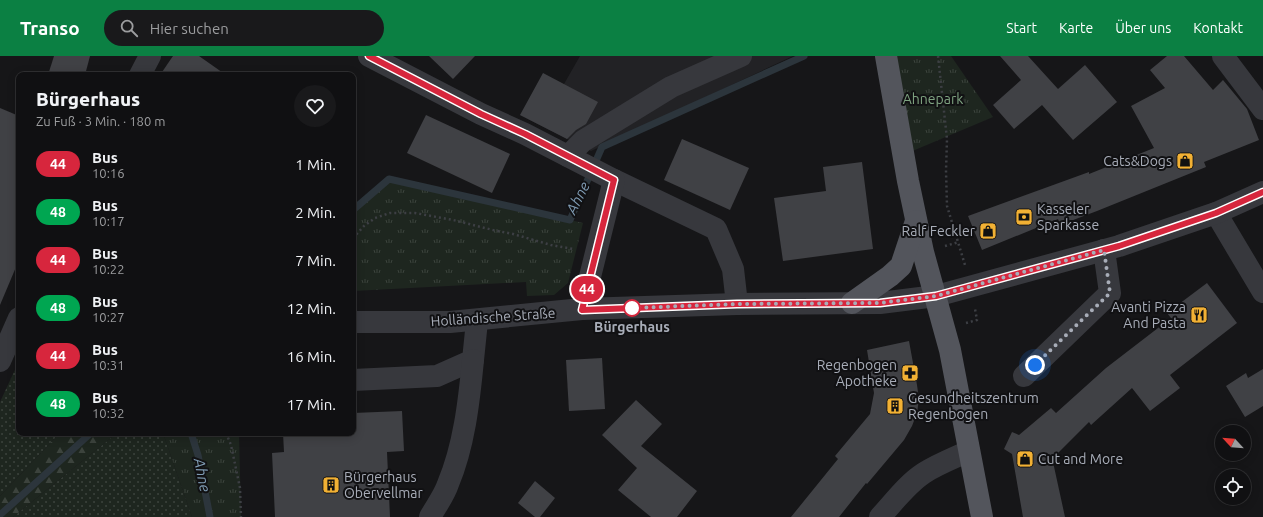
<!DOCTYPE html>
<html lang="de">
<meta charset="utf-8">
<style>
:root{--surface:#101012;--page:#19191b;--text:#f1f3f6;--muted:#9c9d9f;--line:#303032;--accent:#0b8043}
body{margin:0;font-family:Ubuntu,sans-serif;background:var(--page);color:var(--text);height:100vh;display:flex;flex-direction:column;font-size:15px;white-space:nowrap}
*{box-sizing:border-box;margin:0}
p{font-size:13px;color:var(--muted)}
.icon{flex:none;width:22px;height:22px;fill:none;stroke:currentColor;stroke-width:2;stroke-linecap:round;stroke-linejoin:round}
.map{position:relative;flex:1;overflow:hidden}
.details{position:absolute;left:16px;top:16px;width:340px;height:364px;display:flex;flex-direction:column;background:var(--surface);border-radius:8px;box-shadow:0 2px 10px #0003,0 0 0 1px var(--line)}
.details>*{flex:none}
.badge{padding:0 8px;border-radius:13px;font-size:14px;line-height:26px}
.needle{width:26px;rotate:296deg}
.tools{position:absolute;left:1215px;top:369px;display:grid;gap:8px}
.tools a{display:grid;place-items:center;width:36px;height:36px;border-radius:50%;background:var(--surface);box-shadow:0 2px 10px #0003,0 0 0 1px var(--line);font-size:20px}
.you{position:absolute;width:20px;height:20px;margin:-10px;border:3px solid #fff;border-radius:50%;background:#1a73e8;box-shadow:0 0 0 6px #1a73e833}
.map>.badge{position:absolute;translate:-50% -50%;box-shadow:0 0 0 2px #fff}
.round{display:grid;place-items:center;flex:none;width:42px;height:42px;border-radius:21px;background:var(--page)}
.headline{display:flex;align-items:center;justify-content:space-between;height:68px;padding:0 20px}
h1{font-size:19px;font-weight:800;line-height:30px}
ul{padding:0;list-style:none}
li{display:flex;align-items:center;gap:12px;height:48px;padding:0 20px}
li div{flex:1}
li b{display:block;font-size:15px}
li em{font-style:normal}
li .badge{min-width:44px;font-weight:700;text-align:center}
header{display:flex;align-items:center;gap:24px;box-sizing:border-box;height:56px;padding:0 20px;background:var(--accent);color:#fff}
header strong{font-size:19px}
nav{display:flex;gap:22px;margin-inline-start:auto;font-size:14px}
.search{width:280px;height:36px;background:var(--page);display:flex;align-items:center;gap:10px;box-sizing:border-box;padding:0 14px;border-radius:22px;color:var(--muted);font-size:15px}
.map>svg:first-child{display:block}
.built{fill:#222225}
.grass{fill:url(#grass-dots)}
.forest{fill:url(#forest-firs)}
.park{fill:url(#park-tufts)}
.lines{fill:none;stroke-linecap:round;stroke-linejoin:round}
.stream{stroke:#2c353c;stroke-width:7}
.building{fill:#404145}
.path{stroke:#3d3f44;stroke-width:2.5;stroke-dasharray:2 3;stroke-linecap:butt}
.minor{stroke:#37383d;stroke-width:22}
.major{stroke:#53555c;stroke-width:22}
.line-casing{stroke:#fff;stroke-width:9}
.line{stroke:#d7263d;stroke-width:6}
.walk{stroke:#a8adb8;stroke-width:4;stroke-dasharray:0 7.2}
.stop-dot{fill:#fff;stroke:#d7263d;stroke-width:2}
.labels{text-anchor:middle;stroke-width:4;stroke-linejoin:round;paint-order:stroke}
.park-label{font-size:14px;fill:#7fa381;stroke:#111113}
.poi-label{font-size:14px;fill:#a8adb8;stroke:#111113;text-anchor:end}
.street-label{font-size:14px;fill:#a8adb8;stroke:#111113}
.stop-label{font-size:14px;font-weight:bold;fill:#a8adb8;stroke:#111113}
.water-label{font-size:15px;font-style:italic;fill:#7f9bb3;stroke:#111113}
</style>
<header>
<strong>Transo</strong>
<div class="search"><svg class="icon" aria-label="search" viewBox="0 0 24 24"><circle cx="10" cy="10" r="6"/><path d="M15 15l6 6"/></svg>Hier suchen</div>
<nav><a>Start</a><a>Karte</a><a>Über uns</a><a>Kontakt</a></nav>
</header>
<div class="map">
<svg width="1263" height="461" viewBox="0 0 1263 461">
<defs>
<pattern id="grass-dots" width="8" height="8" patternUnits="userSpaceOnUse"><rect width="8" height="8" fill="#1e261f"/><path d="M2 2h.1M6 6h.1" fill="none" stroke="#3c433d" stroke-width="1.8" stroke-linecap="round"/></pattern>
<pattern id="forest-firs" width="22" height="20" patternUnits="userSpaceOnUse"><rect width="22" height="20" fill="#1e261f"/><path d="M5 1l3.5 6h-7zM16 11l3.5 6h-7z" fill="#3c433d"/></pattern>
<pattern id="park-tufts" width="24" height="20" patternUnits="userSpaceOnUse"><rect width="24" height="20" fill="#1e261f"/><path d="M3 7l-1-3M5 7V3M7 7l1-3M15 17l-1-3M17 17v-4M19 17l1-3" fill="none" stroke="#3c433d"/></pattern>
</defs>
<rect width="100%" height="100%" fill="#161618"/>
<polygon class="built" points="580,0 793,0 591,95 520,59 564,28"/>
<g class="grass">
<polygon points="19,305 19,377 60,377 0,440 0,346"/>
<polygon points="117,377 163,377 192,461 13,461"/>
</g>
<polygon class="forest" points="60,377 117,377 13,461 0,461 0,440"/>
<g class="park">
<polygon points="886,0 951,0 993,61 903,99"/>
<polygon points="389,123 583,167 568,227 554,239 527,240 526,226 353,235 353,154"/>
<polygon points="163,377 239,377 241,461 192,461"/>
</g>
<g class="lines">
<g class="stream">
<polyline points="353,154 389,123 570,164 602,91 804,0"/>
<polyline points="191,377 198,399 210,461"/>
<polyline points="1,458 91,377"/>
</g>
</g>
<g class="building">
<polygon points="54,0 90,0 85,19 48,19"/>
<polygon points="173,0 199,0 226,19 160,19"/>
<polygon points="429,0 475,0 453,23"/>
<polygon points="1000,0 1028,0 1058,33 1085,9 1117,46 1073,84 1042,49 1014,73 993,49 1021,24"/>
<polygon points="1167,0 1184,0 1213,34 1223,24 1247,53 1259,84 1204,106 1206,111 1097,155 1060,169 1058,163 982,194 968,160 1089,116 1089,118 1154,92 1131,50 1165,32 1150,14"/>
<polygon points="543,17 598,46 586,68 576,74 567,83 520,59"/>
<polygon points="0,52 19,60 19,204 0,249"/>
<polygon points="426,59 510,98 492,137 407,97"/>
<polygon points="682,83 749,112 730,154 664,124"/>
<polygon points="862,106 873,193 783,205 774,142 826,135 823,111"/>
<polygon points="1207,227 1237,267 1170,319 1180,332 1150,355 1132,332 1091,369 1089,366 1057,398 1053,406 1065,461 1023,461 1012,398 1004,393 1012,376 1019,379 1051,352 1056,357 1106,312 1171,262 1167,257"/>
<polygon points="909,285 917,329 919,343 917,357 912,370 904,384 867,428 866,427 839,461 791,461 838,403 835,400 870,358 874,337 867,294"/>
<polygon points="602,302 605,353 569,355 566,304"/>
<polygon points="1263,313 1263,350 1245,361 1226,330 1246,317 1248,322"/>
<polygon points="636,344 662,368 641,390 697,435 677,461 651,461 618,434 637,412 602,379"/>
<polygon points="402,355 404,395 387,396 390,461 275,461 272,397 284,396 283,377 353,377 353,357"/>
<polygon points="535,425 555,442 540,461 535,461 518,447"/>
</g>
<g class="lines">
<g class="path">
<polyline points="938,0 947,83 946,115 947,150 965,209"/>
<polyline points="353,182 364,170 375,162 390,157 415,157 453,164 493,174 513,178 551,189 573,193"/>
<polyline points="945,190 959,186"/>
<polyline points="966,267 977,264 975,253"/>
<polyline points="226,377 231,389 240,432 241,461"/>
</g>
<g class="minor">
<polyline points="369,0 481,58 525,78 614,124 716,173 733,213 737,248"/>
<polyline points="1223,0 1263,53"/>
<polyline points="140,19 150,0"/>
<polyline points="568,100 583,85 671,31 741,0"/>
<polyline points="1216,157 1263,236"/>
<polyline points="582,253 614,124"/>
<polyline points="353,266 450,266 582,253 737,248 880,247 936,240 1119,190 1216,157 1263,136"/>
<polyline points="0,305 19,262"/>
<polyline points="1024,320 1110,237 1104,194"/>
<polyline points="353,324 437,320 473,304 477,265"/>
<path d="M430,461C436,450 444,440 448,428C464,390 469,346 473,304"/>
<path d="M880,461C894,446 907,428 924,417C938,408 954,402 969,395"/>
</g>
<g class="major">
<polyline points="886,0 908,125 923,196 950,294 982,461"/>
<polyline points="852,247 890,220 901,210 916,165"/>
</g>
</g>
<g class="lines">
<g class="line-casing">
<polyline id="line" points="369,0 481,58 525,78 614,124 582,254 737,248 880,247 936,240 1119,190 1216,157 1263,136"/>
</g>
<use href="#line" class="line"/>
<polyline class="walk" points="632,252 737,248 880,247 936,240 1104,194 1110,237 1035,309"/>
</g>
<defs>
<g id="shop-square" transform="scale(0.9)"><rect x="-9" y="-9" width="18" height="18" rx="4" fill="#f2b134" stroke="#111113"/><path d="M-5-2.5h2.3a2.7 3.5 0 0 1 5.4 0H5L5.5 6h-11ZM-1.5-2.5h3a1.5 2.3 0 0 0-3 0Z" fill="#111"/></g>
<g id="bank-square" transform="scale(0.9)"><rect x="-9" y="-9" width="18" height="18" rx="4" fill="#f2b134" stroke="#111113"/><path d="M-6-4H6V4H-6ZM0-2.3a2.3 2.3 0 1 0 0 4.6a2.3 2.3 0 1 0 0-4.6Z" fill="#111"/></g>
<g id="restaurant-square" transform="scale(0.9)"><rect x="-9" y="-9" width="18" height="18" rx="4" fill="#f2b134" stroke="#111113"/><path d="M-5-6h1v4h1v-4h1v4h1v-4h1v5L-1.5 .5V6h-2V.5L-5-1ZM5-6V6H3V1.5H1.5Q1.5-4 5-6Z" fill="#111"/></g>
<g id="pharmacy-square" transform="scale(0.9)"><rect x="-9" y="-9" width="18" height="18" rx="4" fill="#f2b134" stroke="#111113"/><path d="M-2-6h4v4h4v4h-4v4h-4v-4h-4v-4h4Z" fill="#111"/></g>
<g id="building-square" transform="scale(0.9)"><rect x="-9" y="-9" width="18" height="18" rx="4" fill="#f2b134" stroke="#111113"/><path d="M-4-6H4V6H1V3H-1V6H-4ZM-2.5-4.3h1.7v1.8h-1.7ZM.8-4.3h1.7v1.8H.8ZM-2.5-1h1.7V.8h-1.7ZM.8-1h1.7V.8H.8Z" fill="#111"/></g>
</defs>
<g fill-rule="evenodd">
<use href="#shop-square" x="1185" y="105"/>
<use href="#bank-square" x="1024" y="161"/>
<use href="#shop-square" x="988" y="175"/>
<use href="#restaurant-square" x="1199" y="259"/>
<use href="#pharmacy-square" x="910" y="317"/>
<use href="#building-square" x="895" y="350"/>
<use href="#shop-square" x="1025" y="403"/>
<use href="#building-square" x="331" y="429"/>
</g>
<circle class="stop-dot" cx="632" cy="252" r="8"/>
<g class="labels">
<g class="park-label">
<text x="933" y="48">Ahnepark</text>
</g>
<g class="poi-label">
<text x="1172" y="110">Cats&amp;Dogs</text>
<text x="1037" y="158" text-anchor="start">Kasseler<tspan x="1037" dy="16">Sparkasse</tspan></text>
<text x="975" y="180">Ralf Feckler</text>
<text x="1186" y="256">Avanti Pizza<tspan x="1186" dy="16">And Pasta</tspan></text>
<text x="897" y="314">Regenbogen<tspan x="897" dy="16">Apotheke</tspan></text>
<text x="908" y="347" text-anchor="start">Gesundheitszentrum<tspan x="908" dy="16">Regenbogen</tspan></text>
<text x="1038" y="408" text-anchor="start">Cut and More</text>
<text x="344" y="426" text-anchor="start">Bürgerhaus<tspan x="344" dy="16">Obervellmar</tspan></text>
</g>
<g class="street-label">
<text transform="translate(493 261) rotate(-4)" y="5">Holländische Straße</text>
</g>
<g class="stop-label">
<text x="632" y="276">Bürgerhaus</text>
</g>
<g class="water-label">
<text transform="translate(578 142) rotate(-63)" y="5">Ahne</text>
<text transform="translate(202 419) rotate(79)" y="5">Ahne</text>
</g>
</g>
</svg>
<div class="tools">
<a><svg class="needle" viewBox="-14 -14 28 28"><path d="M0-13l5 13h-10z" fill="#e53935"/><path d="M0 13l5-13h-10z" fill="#9c9d9f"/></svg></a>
<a><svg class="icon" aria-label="locate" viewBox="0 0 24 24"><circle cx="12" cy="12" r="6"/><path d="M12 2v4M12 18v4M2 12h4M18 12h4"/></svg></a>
</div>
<div class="you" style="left:1035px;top:309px"></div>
<b class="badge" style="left:587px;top:233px;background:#d7263d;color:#fff">44</b>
<section class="details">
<div class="headline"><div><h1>Bürgerhaus</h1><p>Zu Fuß · 3 Min. · 180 m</p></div><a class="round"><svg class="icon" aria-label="heart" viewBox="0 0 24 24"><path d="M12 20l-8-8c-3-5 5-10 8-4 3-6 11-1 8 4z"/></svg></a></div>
<ul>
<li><span class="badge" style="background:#d7263d;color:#fff">44</span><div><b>Bus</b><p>10:16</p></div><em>1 Min.</em></li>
<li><span class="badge" style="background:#00a651;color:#fff">48</span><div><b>Bus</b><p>10:17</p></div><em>2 Min.</em></li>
<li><span class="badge" style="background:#d7263d;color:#fff">44</span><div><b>Bus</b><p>10:22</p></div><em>7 Min.</em></li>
<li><span class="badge" style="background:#00a651;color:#fff">48</span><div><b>Bus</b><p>10:27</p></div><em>12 Min.</em></li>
<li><span class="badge" style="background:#d7263d;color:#fff">44</span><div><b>Bus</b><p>10:31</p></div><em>16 Min.</em></li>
<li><span class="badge" style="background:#00a651;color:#fff">48</span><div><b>Bus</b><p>10:32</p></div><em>17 Min.</em></li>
</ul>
</section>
</div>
